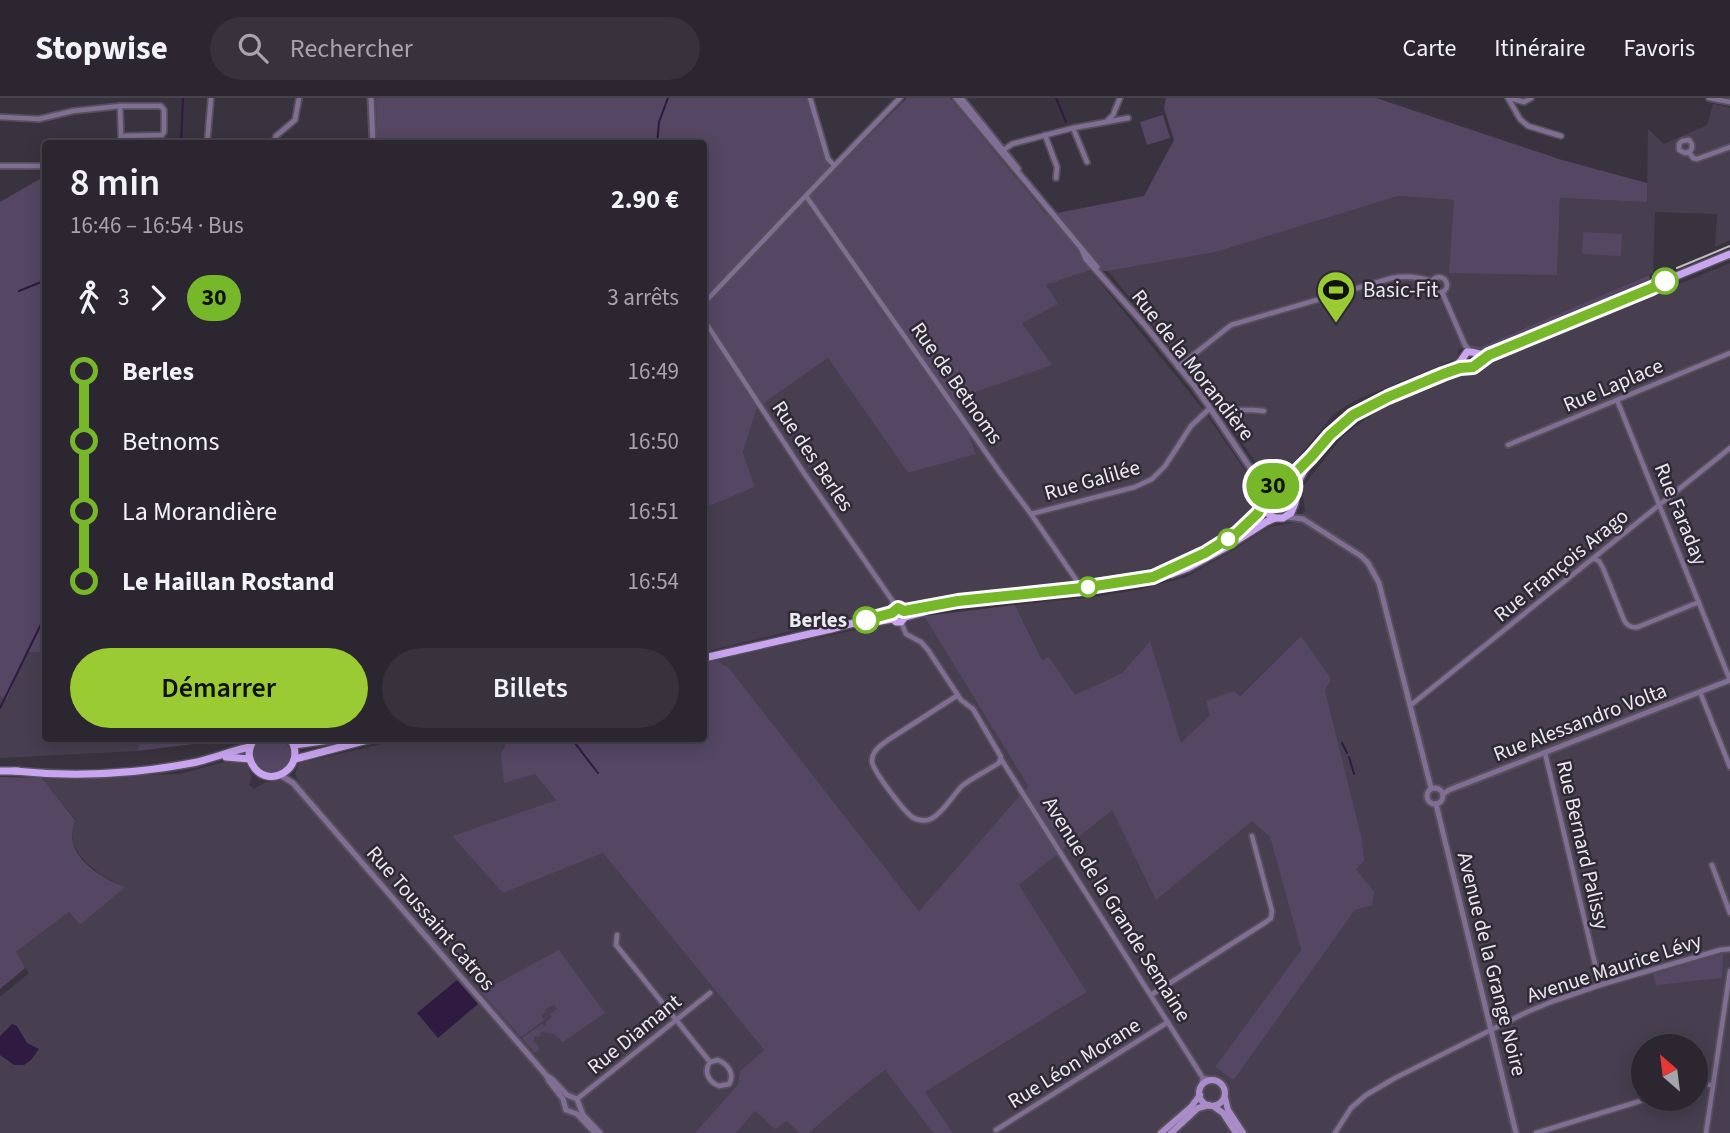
<!DOCTYPE html>
<html lang="fr">
<meta charset="utf-8">
<style>
:root{--surface:#2b262f;--page:#37323b;--text:#f1f3f6;--muted:#a6a5aa;--line:#47434b;--accent:#9bcb33}
body{margin:0;font-family:"Source Sans 3",sans-serif;background:var(--page);color:var(--text);height:100vh;display:flex;flex-direction:column;font-size:26px;white-space:nowrap}
*{box-sizing:border-box;margin:0}
p{font-size:23px;color:var(--muted)}
.icon{flex:none;width:38px;height:38px;fill:none;stroke:currentColor;stroke-width:2;stroke-linecap:round;stroke-linejoin:round}
.map{position:relative;flex:1;overflow:hidden}
.details{position:absolute;left:42px;top:42px;width:665px;height:602px;display:flex;flex-direction:column;background:var(--surface);border-radius:7px;box-shadow:0 4px 18px #0003,0 0 0 2px var(--line)}
.details>*{flex:none}
.badge{padding:0 14px;border-radius:23px;font-size:24px;line-height:46px}
.needle{width:46px;rotate:332deg}
.fabs{position:absolute;left:1631px;top:936px;display:grid;gap:14px}
.fabs a{display:grid;place-items:center;width:77px;height:77px;border-radius:50%;background:var(--surface);box-shadow:0 4px 18px #0003,0 0 0 2px var(--line);font-size:35px}
.map>.badge{position:absolute;translate:-50% -50%;box-shadow:0 0 0 4px #fff}
.legs{display:flex;align-items:center;gap:10px;height:77px;padding:0 28px;font-size:23px}
.legs p{margin-inline-start:auto}
.summary{display:flex;align-items:center;justify-content:space-between;height:119px;padding:0 28px}
h1{font-size:38px;font-weight:600;line-height:52px}
.primary-button{display:flex;gap:14px;margin-top:auto;padding:14px 28px}
.primary-button a{flex:1;height:80px;border-radius:42px;background:var(--accent);color:#111;font-size:28px;font-weight:600;line-height:80px;text-align:center}
.primary-button a+a{background:var(--page);color:var(--text)}
ul{padding:0 28px;list-style:none}
li{display:flex;align-items:center;gap:24px;height:70px;font-size:26px}
li i{display:grid;place-items:center;width:10px;height:100%;margin:0 9px;background:currentColor}
li i::after{content:'';width:18px;height:18px;margin:-9px;border:5px solid;border-radius:50%;background:var(--surface)}
li p{margin-inline-start:auto}
li:first-child i{background:linear-gradient(#0000 50%,currentColor 0)}
li:last-child i{background:linear-gradient(currentColor 50%,#0000 0)}
header{display:flex;align-items:center;gap:42px;box-sizing:border-box;height:98px;padding:0 35px;background:var(--surface);border-bottom:2px solid var(--line)}
header strong{font-size:33px}
nav{display:flex;gap:38px;margin-inline-start:auto;font-size:24px}
.search{width:490px;height:63px;background:var(--page);display:flex;align-items:center;gap:18px;box-sizing:border-box;padding:0 24px;border-radius:38px;color:var(--muted);font-size:26px}
.map>svg:first-child{display:block}
.built{fill:#473f50;fill-rule:evenodd}
.green{fill:#554764}
.water{fill:#2f1a42}
.lines{fill:none;stroke-linecap:round;stroke-linejoin:round}
.stream{stroke:#2f1a42;stroke-width:2}
.minor-casing{stroke:#56505b;stroke-width:8}
.tertiary-casing{stroke:#56505b;stroke-width:9}
.secondary-casing{stroke:#56505b;stroke-width:10}
.primary-casing{stroke:#56505b;stroke-width:10}
.minor{stroke:#806e94;stroke-width:4.5}
.tertiary{stroke:#806e94;stroke-width:5}
.secondary{stroke:#a98cc9;stroke-width:6}
.primary{stroke:#c9a4f1;stroke-width:7}
.tram{stroke:#c1bdc5;stroke-width:2}
.line-1-casing{stroke:#fff;stroke-width:16}
.line-1{stroke:#76b82a;stroke-width:10}
.stop-1-dot{fill:#fff;stroke:#76b82a;stroke-width:3.5}
.labels{text-anchor:middle;stroke-width:5;stroke-linejoin:round;paint-order:stroke}
.poi-label{font-size:21px;fill:#ece9f0;stroke:#2e2934;text-anchor:start}
.street-label{font-size:21px;fill:#ece9f0;stroke:#2e2934}
.stop-label{font-size:21px;font-weight:bold;fill:#ece9f0;stroke:#2e2934;text-anchor:end}
</style>
<header>
<strong>Stopwise</strong>
<div class="search"><svg class="icon" aria-label="search" viewBox="0 0 24 24"><circle cx="10" cy="10" r="6"/><path d="M15 15l6 6"/></svg>Rechercher</div>
<nav><a>Carte</a><a>Itinéraire</a><a>Favoris</a></nav>
</header>
<div class="map">
<svg width="1730" height="1035" viewBox="0 0 1730 1035">
<rect width="100%" height="100%" fill="#39333f"/>
<g class="built">
<polygon points="1713,6 1730,10 1730,142 1715,149 1717,116 1655,114 1653,175 1480,249 1470,246 1459,251 1456,261 1354,303 1334,316 1285,375 1270,379 1262,374 1214,303 1108,173 1216,154 1398,98 1454,102 1557,177 1560,100 1647,104 1648,31 1664,46 1707,27"/>
<path d="M1730,165V1035H953L925,994L1087,894L1019,787L1112,711L1252,723L1270,738L1301,852L1216,968L1234,982L1355,812L1374,793L1356,771L1362,741L1325,592L1301,538L1239,598L1210,617L1181,646L1149,544L1122,575L1075,597L1049,560L1042,562L1015,507L1094,499L1138,492L1186,479L1232,453L1269,429L1296,424L1305,413L1302,390L1343,338L1381,310ZM1643,948H1696V1001H1643Z"/>
<polygon points="1090,172 1202,310 1255,387 1256,400 1252,412 1234,430 1221,438 1180,460 1158,469 1068,485 1013,492 905,508 896,503 891,505 889,511 795,532 704,554 704,410 755,389 743,354 757,310 828,260 908,375 976,355 956,301 1051,267 1022,225 1046,187"/>
<polygon points="924,518 1028,688 919,813 729,570 716,562 851,533 889,527 896,529 904,527 909,522"/>
<polygon points="27,554 45,555 46,640 142,641 137,653 0,660 0,598 8,601"/>
<polygon points="403,641 503,641 505,648 535,676 556,702 452,738 503,795 603,755 764,952 740,973 738,986 695,1035 0,1035 0,899 29,875 15,855 69,814 80,827 124,789 101,777 88,766 79,756 73,745 72,733 75,721 42,680 180,676 228,663 239,663 244,664 248,669 252,679 249,687 254,691 266,684 279,682 284,684 294,692 300,687 295,675 299,665"/>
<polygon points="885,972 933,1035 809,1035 853,997"/>
<polygon points="755,1013 775,1030 787,1023 799,1035 736,1035"/>
</g>
<g class="green">
<polygon points="376,0 807,0 831,75 907,0 950,0 1047,117 1144,98 1174,42 1164,10 1166,0 1376,0 1562,62 1647,85 1647,104 1560,100 1557,177 1449,175 1454,102 1398,98 1216,154 1108,173 1090,172 1046,187 1058,206 1022,225 1052,267 956,301 976,356 908,375 828,260 757,310 743,354 755,389 704,410 704,46 377,45"/>
<polygon points="1163,17 1170,40 1147,47 1140,24"/>
<polygon points="45,78 45,555 27,554 7,602 0,598 0,104"/>
<polygon points="1583,134 1622,136 1621,158 1582,156"/>
<polygon points="1649,177 1651,183 1650,187 1485,253 1471,250 1469,246 1480,249"/>
<polygon points="1015,507 1042,562 1049,559 1075,597 1122,575 1150,543 1181,645 1210,617 1206,603 1234,593 1240,598 1301,538 1331,581 1325,592 1362,741 1364,763 1356,771 1374,793 1372,807 1355,812 1234,982 1215,969 1301,852 1270,739 1252,723 1156,802 1112,712 1019,787 1087,894 925,994 953,1035 933,1035 885,972 853,997 809,1035 799,1035 787,1023 775,1031 755,1013 736,1035 695,1035 738,986 740,973 764,952 603,755 503,795 452,738 556,702 535,676 504,685 501,656 505,648 503,641 704,640 704,565 716,562 729,570 919,813 1028,688 924,518"/>
<circle cx="272" cy="656" r="18"/>
<polygon points="142,641 142,640 235,641 137,653"/>
<path d="M0,679L42,680L75,722C73,729 71,737 73,745C79,767 106,782 125,789L80,827L69,814L16,854L25,870L0,891Z"/>
<polygon points="559,852 605,915 563,944 553,935 541,934 540,939 535,938 533,944 536,945 540,951 535,955 522,940 542,926 546,929 546,924 552,919 549,916 557,911 554,907 546,911 546,913 541,918 544,922 521,939 481,894"/>
<polygon points="1723,855 1722,880 1656,887 1653,876"/>
</g>
<g class="water">
<polygon points="457,882 478,906 438,940 417,915"/>
<polygon points="12,926 17,928 27,945 39,951 31,962 24,967 14,967 0,957 0,938"/>
</g>
<g class="lines">
<g class="stream">
<polyline points="1056,0 1066,24"/>
<polyline points="181,46 183,0"/>
<polyline points="657,46 659,24 668,0"/>
<polyline points="19,193 46,182"/>
<polyline points="0,610 46,516"/>
<polyline points="571,640 598,675"/>
<polyline points="1342,645 1347,655"/>
<polyline points="1349,659 1354,676"/>
</g>
<g class="minor-casing">
<g id="minor">
<polyline points="810,0 828,61 834,67"/>
<polyline points="1508,0 1520,21 1528,28 1561,38"/>
<polyline points="1510,0 1524,4 1531,0"/>
<polyline points="1709,0 1730,4"/>
<polyline points="120,8 121,38"/>
<polyline points="0,19 39,21 73,13 120,8 161,8 164,12 164,34 162,37 121,38 120,46"/>
<polyline points="1107,23 1113,17 1120,0"/>
<polyline points="1073,30 1087,64"/>
<polyline points="1045,37 1057,69 1056,80"/>
<polyline points="207,46 211,0"/>
<polyline points="274,46 276,38 295,22 299,0"/>
<polyline points="1001,54 1012,46 1073,30 1128,20"/>
<path d="M1689,54C1693,51 1693,46 1689,42L1682,43L1679,46V52L1685,55L1689,54L1693,60L1697,61L1730,49"/>
<polyline points="0,68 46,68"/>
<polyline points="806,98 1001,376 1031,416 1081,489"/>
<circle cx="1439" cy="187" r="8"/>
<polyline points="1442,194 1465,247 1470,253"/>
<path d="M704,205C769,137 833,68 900,0"/>
<polyline points="704,222 804,375 892,502 896,511"/>
<path d="M1178,269L1231,227L1392,180C1406,177 1419,179 1432,183"/>
<polyline points="1617,302 1730,582"/>
<polyline points="1235,312 1253,312 1264,313"/>
<polyline points="1508,347 1730,255"/>
<polyline points="1031,416 1135,389 1152,381 1165,368 1191,328 1210,310"/>
<path d="M1594,461L1599,463L1603,470L1624,522C1627,528 1631,530 1638,529L1699,504"/>
<path d="M901,524L906,536L921,544L928,552L961,602L973,611L1001,659L999,665C987,673 973,679 962,688C953,697 940,719 928,722C923,723 917,722 912,719C904,713 872,672 872,663C872,653 881,647 888,642L958,597"/>
<polyline points="1700,594 1730,669"/>
<polyline points="1411,607 1730,350"/>
<polyline points="1545,655 1600,887"/>
<polyline points="1001,661 1203,980"/>
<polyline points="1712,767 1730,815"/>
<path d="M617,837L616,847L710,964C703,974 709,984 719,988L729,986C735,976 728,966 718,962L710,964"/>
<polyline points="1151,897 1266,824 1271,820 1272,813 1252,738"/>
<polyline points="1203,980 1213,982"/>
<polyline points="1696,986 1713,987"/>
<polyline points="1201,988 1203,980"/>
<polyline points="577,1001 710,895"/>
<polyline points="996,1032 1168,924"/>
<polyline points="1335,1035 1351,1010 1366,997 1395,980 1527,914 1551,904 1600,887 1720,852 1730,851"/>
<polyline points="1536,1035 1647,1001"/>
<polyline points="1706,1035 1730,873"/>
</g>
</g>
<g class="tertiary-casing">
<g id="tertiary">
<polyline points="371,0 373,46"/>
<polyline points="956,0 1097,169"/>
<polyline points="961,0 1018,71"/>
<polyline points="1082,152 1086,161 1144,226 1195,289 1208,307 1259,383 1263,397"/>
<polyline points="1287,419 1303,421 1361,458 1368,465 1379,485 1431,690"/>
<polyline points="280,677 293,685 546,977 552,981 567,997 577,1001 583,1017 600,1035"/>
<circle cx="1435" cy="698" r="8"/>
<polyline points="1443,696 1449,692 1730,582"/>
<polyline points="1436,706 1516,1035"/>
<polyline points="546,977 549,983 563,1001 566,1012 577,1016 595,1035"/>
</g>
</g>
<g class="secondary-casing">
<g id="secondary">
<circle cx="1212" cy="995" r="13"/>
<polyline points="1225,1000 1228,1012 1243,1035"/>
<polyline points="1213,1008 1223,1015 1236,1035"/>
<polyline points="1161,1035 1191,1009 1200,997"/>
<polyline points="1171,1035 1198,1010 1209,1007"/>
</g>
</g>
<g class="primary-casing">
<g id="primary">
<path d="M1453,270L1460,264L1467,254C1473,253 1480,257 1488,257"/>
<polyline points="1280,388 1311,359 1330,337 1353,317 1388,299 1443,276 1460,270 1473,269 1489,257 1652,190 1657,186 1730,156"/>
<path d="M1275,420C1245,406 1276,371 1294,398"/>
<path d="M1160,476C1196,459 1242,444 1262,407"/>
<polyline points="870,525 893,521 896,524 901,524 905,519 924,514"/>
<polyline points="704,560 831,531 892,515 898,510 904,513 958,503 1081,490 1136,482 1172,476 1188,470 1225,450 1266,424 1275,420 1283,420 1291,415 1295,405 1294,398 1296,388 1311,359"/>
<path d="M255,640C249,648 247,657 252,666C267,694 309,670 290,640"/>
<polyline points="294,647 344,640"/>
<polyline points="226,659 250,661"/>
<polyline points="295,661 375,640"/>
<polyline points="0,673 18,673"/>
<path d="M14,673C73,679 135,676 192,665C212,661 230,653 250,649"/>
</g>
</g>
<use href="#minor" class="minor"/>
<use href="#tertiary" class="tertiary"/>
<use href="#secondary" class="secondary"/>
<use href="#primary" class="primary"/>
<polyline class="tram" points="1677,170 1730,148"/>
</g>
<g class="lines">
<g class="line-1-casing">
<polyline id="line-1" points="866,522 892,515 898,510 904,513 958,503 1082,490 1153,479 1205,455 1237,435 1258,415 1262,407 1262,402 1266,393 1275,388 1280,387 1287,383 1311,359 1330,337 1353,317 1388,299 1443,276 1460,270 1473,269 1489,257 1652,190 1665,183"/>
</g>
<use href="#line-1" class="line-1"/>
</g>
<defs>
<g id="stadium-pin" transform="scale(2.0125)"><path d="M0 17L-7.5 6A9.5 9.5 0 1 1 7.5 6Z" fill="#9bcb33" stroke="#2e2934"/><path d="M0-5a6.5 5 0 1 0 0 10a6.5 5 0 1 0 0-10ZM-3.5-1.8h7v3.6h-7Z" fill="#111"/></g>
</defs>
<g fill-rule="evenodd">
<use href="#stadium-pin" x="1336" y="192"/>
</g>
<g class="stop-1-dot">
<circle cx="1665" cy="183" r="12"/>
<circle cx="1228" cy="441" r="9"/>
<circle cx="1088" cy="489" r="9"/>
<circle cx="866" cy="522" r="12"/>
</g>
<g class="labels">
<g class="poi-label">
<text x="1363" y="199">Basic-Fit</text>
</g>
<g class="street-label">
<text transform="translate(1193 267) rotate(52)" y="7">Rue de la Morandière</text>
<text transform="translate(957 285) rotate(55)" y="7">Rue de Betnoms</text>
<text transform="translate(1613 287) rotate(-23)" y="7">Rue Laplace</text>
<text transform="translate(813 358) rotate(56)" y="7">Rue des Berles</text>
<text transform="translate(1092 382) rotate(-16)" y="7">Rue Galilée</text>
<text transform="translate(1681 416) rotate(68)" y="7">Rue Faraday</text>
<text transform="translate(1561 467) rotate(-39)" y="7">Rue François Arago</text>
<text transform="translate(1580 624) rotate(-21)" y="7">Rue Alessandro Volta</text>
<text transform="translate(1583 747) rotate(77)" y="7">Rue Bernard Palissy</text>
<text transform="translate(1117 811) rotate(58)" y="7">Avenue de la Grande Semaine</text>
<text transform="translate(431 820) rotate(49)" y="7">Rue Toussaint Catros</text>
<text transform="translate(1492 866) rotate(76)" y="7">Avenue de la Grange Noire</text>
<text transform="translate(1614 870) rotate(-18)" y="7">Avenue Maurice Lévy</text>
<text transform="translate(634 936) rotate(-39)" y="7">Rue Diamant</text>
<text transform="translate(1074 965) rotate(-32)" y="7">Rue Léon Morane</text>
</g>
<g class="stop-label">
<text x="847" y="529">Berles</text>
</g>
</g>
</svg>
<div class="fabs">
<a><svg class="needle" viewBox="-14 -14 28 28"><path d="M0-13l5 13h-10z" fill="#e53935"/><path d="M0 13l5-13h-10z" fill="#a6a5aa"/></svg></a>
</div>
<b class="badge" style="left:1273px;top:388px;background:#76b82a;color:#111">30</b>
<section class="details">
<div class="summary"><div><h1>8 min</h1><p>16:46 – 16:54 · Bus</p></div><b>2.90 €</b></div>
<div class="legs"><svg class="icon" aria-label="walk" viewBox="0 0 24 24"><circle cx="13" cy="4" r="2"/><path d="M13 8l-2 6 4 7M11 14l-3 7M7 12l3-4h3l4 4"/></svg>3<svg class="icon" aria-label="forward" viewBox="0 0 24 24"><path d="M9 5l7 7-7 7"/></svg><b class="badge" style="background:#76b82a;color:#111">30</b><p>3 arrêts</p></div>
<ul>
<li><i style="color:#76b82a"></i><b>Berles</b><p>16:49</p></li>
<li><i style="color:#76b82a"></i><span>Betnoms</span><p>16:50</p></li>
<li><i style="color:#76b82a"></i><span>La Morandière</span><p>16:51</p></li>
<li><i style="color:#76b82a"></i><b>Le Haillan Rostand</b><p>16:54</p></li>
</ul>
<div class="primary-button"><a>Démarrer</a><a>Billets</a></div>
</section>
</div>
